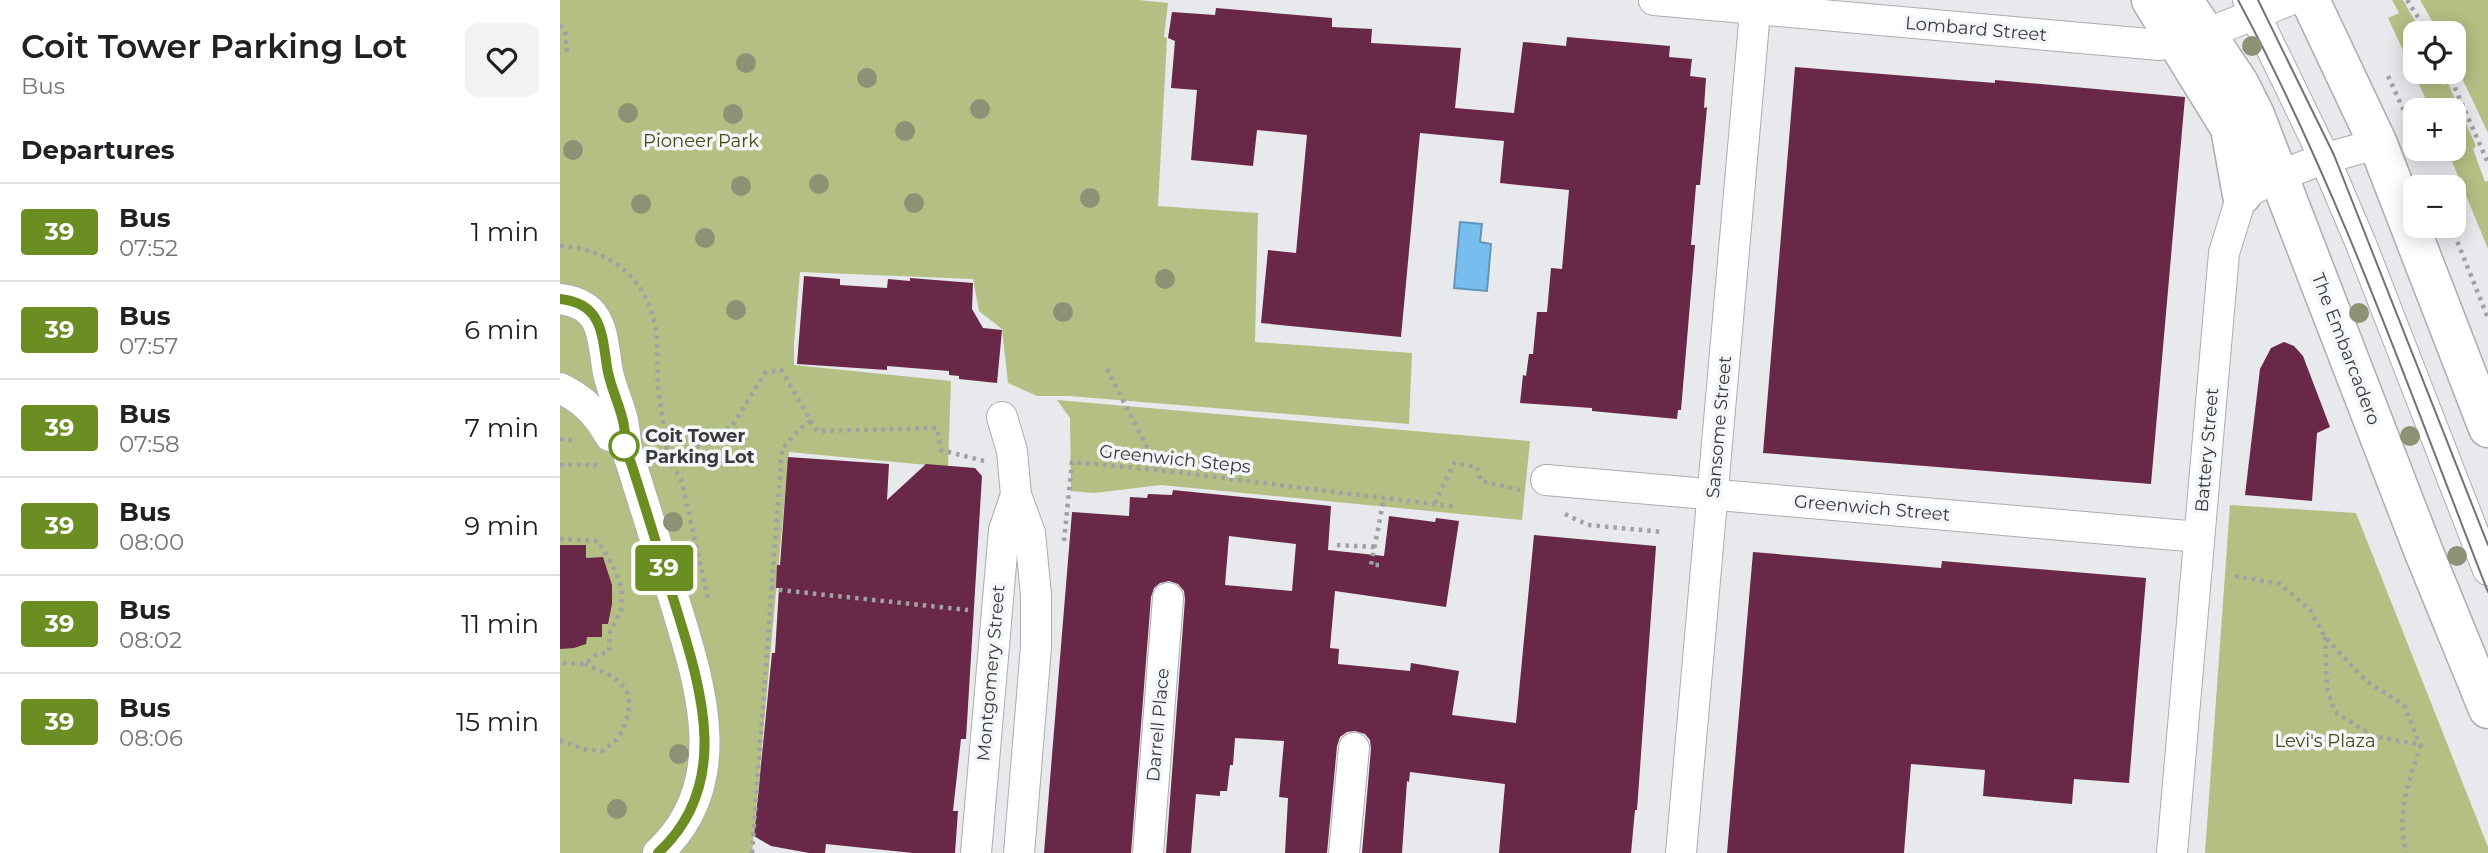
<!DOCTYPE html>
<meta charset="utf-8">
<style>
:root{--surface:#fff;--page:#f2f2f2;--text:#202124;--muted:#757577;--line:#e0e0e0}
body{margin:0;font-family:Montserrat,sans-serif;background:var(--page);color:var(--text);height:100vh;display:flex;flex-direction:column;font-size:26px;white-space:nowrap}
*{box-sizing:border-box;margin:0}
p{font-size:23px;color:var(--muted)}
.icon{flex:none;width:38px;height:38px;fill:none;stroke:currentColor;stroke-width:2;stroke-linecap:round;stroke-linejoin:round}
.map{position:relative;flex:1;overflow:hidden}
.drawer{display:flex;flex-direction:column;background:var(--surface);width:560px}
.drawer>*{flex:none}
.badge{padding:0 14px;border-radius:5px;font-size:24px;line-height:46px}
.tools{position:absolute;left:1843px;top:21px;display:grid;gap:14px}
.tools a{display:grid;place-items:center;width:63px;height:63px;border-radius:14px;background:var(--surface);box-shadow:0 4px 18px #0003;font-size:35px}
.map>.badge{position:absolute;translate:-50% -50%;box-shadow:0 0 0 4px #fff}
h2{padding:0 21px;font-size:26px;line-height:63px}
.round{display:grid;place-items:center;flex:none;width:74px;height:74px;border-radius:14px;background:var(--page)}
.overview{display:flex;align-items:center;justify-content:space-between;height:119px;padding:0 21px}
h1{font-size:33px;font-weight:600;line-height:52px}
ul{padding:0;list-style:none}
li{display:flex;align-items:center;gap:21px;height:98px;padding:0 21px;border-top:2px solid var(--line)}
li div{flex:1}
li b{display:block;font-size:26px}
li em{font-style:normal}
li .badge{min-width:77px;font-weight:700;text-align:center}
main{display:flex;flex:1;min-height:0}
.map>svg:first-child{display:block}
.green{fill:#b4bf84}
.water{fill:#77bdee;stroke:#6495b8;stroke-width:2}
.building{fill:#692847;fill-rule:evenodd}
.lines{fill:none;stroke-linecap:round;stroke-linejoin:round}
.minor-casing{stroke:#abadaf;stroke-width:32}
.major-casing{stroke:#abadaf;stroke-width:41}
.path{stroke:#9fa1a3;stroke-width:4.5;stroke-dasharray:3.5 5;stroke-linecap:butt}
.minor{stroke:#fff;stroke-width:30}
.major{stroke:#fff;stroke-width:38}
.tram{stroke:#727375;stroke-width:2}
.tree{fill:#8d9274}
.line-casing{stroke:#fff;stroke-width:16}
.line{stroke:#6b8e23;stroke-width:10}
.stop-dot{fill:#fff;stroke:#6b8e23;stroke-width:3.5}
.labels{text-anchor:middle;stroke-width:7;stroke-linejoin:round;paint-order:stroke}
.street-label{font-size:18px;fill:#38393a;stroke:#f4f7f9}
.park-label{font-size:18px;fill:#434a12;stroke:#f4f7f9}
.stop-label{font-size:18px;font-weight:bold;fill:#38393a;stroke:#f4f7f9;text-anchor:start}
</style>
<main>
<section class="drawer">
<div class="overview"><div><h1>Coit Tower Parking Lot</h1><p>Bus</p></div><a class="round"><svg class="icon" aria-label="heart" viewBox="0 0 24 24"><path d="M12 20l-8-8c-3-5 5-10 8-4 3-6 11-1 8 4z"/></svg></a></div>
<h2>Departures</h2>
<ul>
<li><span class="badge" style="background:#6b8e23;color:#fff">39</span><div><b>Bus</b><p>07:52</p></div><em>1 min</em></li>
<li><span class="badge" style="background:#6b8e23;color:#fff">39</span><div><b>Bus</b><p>07:57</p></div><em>6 min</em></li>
<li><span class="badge" style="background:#6b8e23;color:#fff">39</span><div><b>Bus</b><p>07:58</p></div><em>7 min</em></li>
<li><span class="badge" style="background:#6b8e23;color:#fff">39</span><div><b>Bus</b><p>08:00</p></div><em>9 min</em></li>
<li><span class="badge" style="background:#6b8e23;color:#fff">39</span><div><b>Bus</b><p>08:02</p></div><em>11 min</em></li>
<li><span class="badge" style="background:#6b8e23;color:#fff">39</span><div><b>Bus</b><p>08:06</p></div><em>15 min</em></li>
</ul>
</section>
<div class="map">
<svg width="1928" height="853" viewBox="0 0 1928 853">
<rect width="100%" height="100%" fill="#e7e9ec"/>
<g class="green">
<polygon points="0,0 579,0 608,3 604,37 607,38 598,206 698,213 695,342 852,353 849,424 509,396 477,396 448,383 442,329 419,311 413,279 240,272 234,343 234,365 391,381 388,467 229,452 192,853 0,853"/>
<polygon points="1832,0 1843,0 1862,33 1855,33 1855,72 1876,72 1883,85 1888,83 1916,146 1913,149 1925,182 1928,181 1928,249 1887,149 1894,149 1894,110 1871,110 1828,18 1839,13"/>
<polygon points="1860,0 1928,0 1928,133 1894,61 1894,33 1879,33"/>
<polygon points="497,400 970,441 962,520 601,485 534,493 511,491 510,418"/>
<polygon points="1670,505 1796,513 1928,847 1928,853 1645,853"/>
</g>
<polygon class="water" points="900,222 922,224 920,242 931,244 927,291 894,288"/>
<g class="building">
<polygon points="656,8 772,18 772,27 812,29 811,43 901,48 895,108 954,113 963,42 1006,46 1007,37 1110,46 1109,57 1132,59 1130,76 1146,78 1144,108 1147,107 1140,185 1136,185 1131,245 1135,245 1121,410 1118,410 1117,419 1032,411 1032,408 960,403 963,375 966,376 969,354 973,354 977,312 987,312 991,268 1002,269 1009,190 940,183 944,141 860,133 841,337 701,323 708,250 736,253 747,135 697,130 693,166 631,160 637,90 611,88 615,41 608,38 612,12 655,15"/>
<polygon points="1235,67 1435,83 1435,80 1625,97 1591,484 1203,453"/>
<polygon points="244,276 280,279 280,285 327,288 328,279 350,281 350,278 413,283 412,309 423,328 442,330 437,383 399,379 399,376 389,375 389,371 327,366 327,370 237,364"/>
<polygon points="1724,342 1734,346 1743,356 1770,427 1757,433 1752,501 1685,495 1700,369 1711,348"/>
<polygon points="228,457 329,464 327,500 366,464 415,468 422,476 406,739 401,739 393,811 398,811 395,853 353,853 266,844 265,853 249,853 211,846 194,836 212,653 215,653 219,588 216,588 217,565 220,565"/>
<path d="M613,490L771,506L768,550L824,556L829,516L875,522L876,518L899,521L886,607L775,591L770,648L779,649L778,664L850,671L851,663L899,671L892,715L956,723L974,535L1096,546L1077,810H1075L1071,853H939L945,784L850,772L849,782L847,781L842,853H802L811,749L810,740L805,734L795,731L787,732L780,737L777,746L767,853H725L728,798L719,797L724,741L675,738L673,765H670L667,791H660V796L636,794L631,853H606L625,599L624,591L618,584L609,581L600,583L594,588L591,597L571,853H484L512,512L569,516L570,497L587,498L588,494L612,495ZM669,536L736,544L732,591L665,585Z"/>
<polygon points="0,545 26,545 26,558 43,557 52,585 52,604 48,624 42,624 42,637 27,637 26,644 14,648 0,649"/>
<polygon points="1193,552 1381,568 1382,561 1586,578 1569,783 1514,779 1512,804 1423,796 1425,770 1351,764 1344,853 1167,853"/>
</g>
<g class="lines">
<g class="minor-casing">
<g id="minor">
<polyline points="1094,0 1600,45 1646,34 1730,0"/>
<polyline points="1688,0 1764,157 1801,244 1928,570"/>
<path d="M0,299C42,304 42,333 47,367C50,388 61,406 64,426C67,443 64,445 71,463C85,507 99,552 113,596C139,681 175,782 98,853"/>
<path d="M0,388C24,400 37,413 50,436"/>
<polyline points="442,417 452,451 456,495 470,533 476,595 476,647 459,853"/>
<polyline points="986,480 1639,537"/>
<polyline points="416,853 444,530 456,495"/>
<polyline points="588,853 608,598"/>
<polyline points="784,853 794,748"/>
<polyline points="1121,853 1196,0"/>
<path d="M1612,853L1664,253L1682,195C1730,169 1765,157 1818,144"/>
</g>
</g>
<g class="major-casing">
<g id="major">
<polyline points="1591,0 1670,128 1682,195"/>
<polyline points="1623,0 1679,83 1695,115 1863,550 1928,709"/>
<polyline points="1750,0 1818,144 1928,428"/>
</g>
</g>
<g class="path">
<polyline points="1847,0 1868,33"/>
<polyline points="0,25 5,31 7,50 0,52"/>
<polyline points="1888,72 1928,163"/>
<polyline points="1828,76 1849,122"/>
<polyline points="1891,226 1928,318"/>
<path d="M0,246C51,249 88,279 96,331C98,349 97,367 98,385C100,409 107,437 107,460"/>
<polyline points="547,369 598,469"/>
<polyline points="0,439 16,441"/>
<polyline points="0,465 37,465"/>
<polyline points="875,503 894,463 917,467 921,481 960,490"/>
<polyline points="1005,514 1028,525 1103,532"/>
<polyline points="0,539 38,541 54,568 62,589 61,611 50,632 49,652 35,655 25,664 0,663"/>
<polyline points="504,541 512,462 598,470 897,507"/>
<polyline points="777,545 815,547"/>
<polyline points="819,565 811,565 824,498"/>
<polyline points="1675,576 1720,584 1750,610 1765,637 1806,681 1844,705 1860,745"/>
<polyline points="211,587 220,590 408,610"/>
<polyline points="148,598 121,479 107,459 148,441 172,426 205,373 221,370 257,431 377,428 381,450 424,461"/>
<path d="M1765,637L1767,688L1775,712L1813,736L1861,745C1847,787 1837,809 1846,853"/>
<path d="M0,740L22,749L42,751C47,747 52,744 56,740C66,728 75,700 64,687C55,675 37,670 25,664"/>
<polyline points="192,853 222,449 239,429 251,421"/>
</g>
<use href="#minor" class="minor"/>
<use href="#major" class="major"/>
<g class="tram">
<path d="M1678,0C1779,188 1850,393 1928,592"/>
<polyline points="1698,0 1774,155 1928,545"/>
</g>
</g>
<g class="tree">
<circle cx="1692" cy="46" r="10"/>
<circle cx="186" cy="63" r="10"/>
<circle cx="307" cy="78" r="10"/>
<circle cx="420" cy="109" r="10"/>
<circle cx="68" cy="113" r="10"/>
<circle cx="173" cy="114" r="10"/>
<circle cx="345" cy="131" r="10"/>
<circle cx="13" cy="150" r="10"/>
<circle cx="259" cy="184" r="10"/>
<circle cx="181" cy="186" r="10"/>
<circle cx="530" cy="198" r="10"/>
<circle cx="354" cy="203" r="10"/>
<circle cx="81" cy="204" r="10"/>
<circle cx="145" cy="238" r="10"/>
<circle cx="605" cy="279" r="10"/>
<circle cx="176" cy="310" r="10"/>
<circle cx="503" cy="312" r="10"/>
<circle cx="1799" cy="313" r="10"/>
<circle cx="1850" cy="436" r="10"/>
<circle cx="113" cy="522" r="10"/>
<circle cx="1897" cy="556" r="10"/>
<circle cx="119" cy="754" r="10"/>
<circle cx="57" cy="809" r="10"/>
</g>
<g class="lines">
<g class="line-casing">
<path id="line" d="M0,299C42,303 42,334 47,367C50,388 61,406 64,426C67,443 63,444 71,463C86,509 100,555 114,601C140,685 174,783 98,853"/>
</g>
<use href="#line" class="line"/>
</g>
<circle class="stop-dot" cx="64" cy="446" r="14"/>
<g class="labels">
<g class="street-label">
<text transform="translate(1416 29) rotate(5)" y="6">Lombard Street</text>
<text transform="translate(1786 349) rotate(69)" y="6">The Embarcadero</text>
<text transform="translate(1159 427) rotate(-85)" y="6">Sansome Street</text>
<text transform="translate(1647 450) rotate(-85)" y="6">Battery Street</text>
<text transform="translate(615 459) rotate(6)" y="6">Greenwich Steps</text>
<text transform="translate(1312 508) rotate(5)" y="6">Greenwich Street</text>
<text transform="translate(431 673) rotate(-85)" y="6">Montgomery Street</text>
<text transform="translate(598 725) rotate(-85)" y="6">Darrell Place</text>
</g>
<g class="park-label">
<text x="141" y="147">Pioneer Park</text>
<text x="1765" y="747">Levi's Plaza</text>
</g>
<g class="stop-label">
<text x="85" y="442">Coit Tower<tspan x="85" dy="21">Parking Lot</tspan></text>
</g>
</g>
</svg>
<div class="tools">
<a><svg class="icon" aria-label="locate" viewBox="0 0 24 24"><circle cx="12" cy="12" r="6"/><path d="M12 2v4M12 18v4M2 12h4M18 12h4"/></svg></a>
<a>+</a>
<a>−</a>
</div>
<b class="badge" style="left:104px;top:568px;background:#6b8e23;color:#fff">39</b>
</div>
</main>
